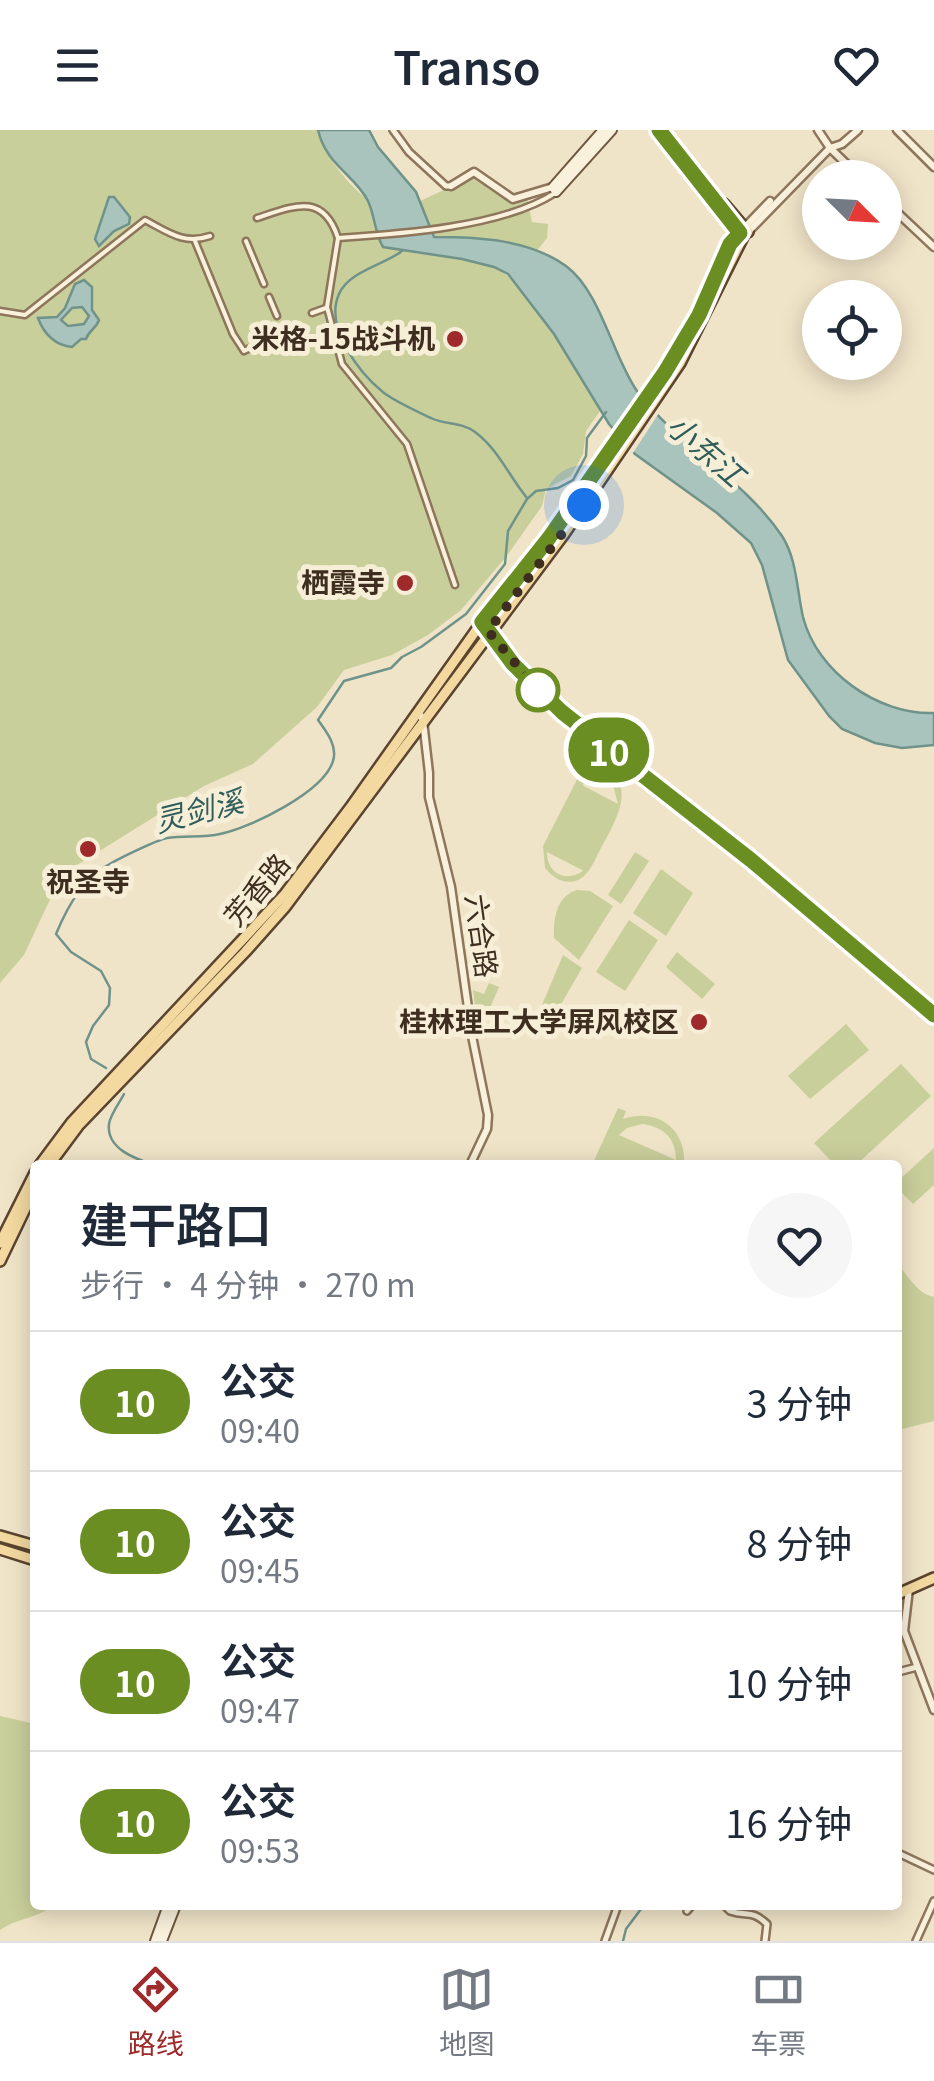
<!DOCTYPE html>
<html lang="zh">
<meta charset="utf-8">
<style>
:root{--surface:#fff;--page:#f6f6f7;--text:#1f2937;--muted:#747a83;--line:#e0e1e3;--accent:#9e2a2b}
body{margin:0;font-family:Georgia,"Noto Sans SC",serif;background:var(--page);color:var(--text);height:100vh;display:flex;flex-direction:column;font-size:38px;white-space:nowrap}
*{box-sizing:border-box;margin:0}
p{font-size:32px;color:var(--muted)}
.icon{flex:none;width:55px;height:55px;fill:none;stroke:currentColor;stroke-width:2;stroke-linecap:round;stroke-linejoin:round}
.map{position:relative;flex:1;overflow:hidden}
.details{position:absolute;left:30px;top:1030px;width:872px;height:750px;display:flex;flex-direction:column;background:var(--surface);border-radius:10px;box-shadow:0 5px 25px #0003}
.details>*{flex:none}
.badge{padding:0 20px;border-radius:32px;font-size:35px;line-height:65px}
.needle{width:65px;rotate:114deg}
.fabs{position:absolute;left:802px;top:30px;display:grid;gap:20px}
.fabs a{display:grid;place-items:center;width:100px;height:100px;border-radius:50%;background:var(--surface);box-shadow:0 5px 25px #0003;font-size:50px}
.you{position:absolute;width:50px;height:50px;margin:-25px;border:8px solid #fff;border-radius:50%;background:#1a73e8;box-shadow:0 0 0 15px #1a73e833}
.map>.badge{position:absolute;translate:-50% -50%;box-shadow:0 0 0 5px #fff}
.round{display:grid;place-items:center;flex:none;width:105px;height:105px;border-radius:52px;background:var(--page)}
.overview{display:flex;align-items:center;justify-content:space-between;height:170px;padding:0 50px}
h1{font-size:48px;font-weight:600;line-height:75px}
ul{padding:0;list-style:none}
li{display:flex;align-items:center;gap:30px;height:140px;padding:0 50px;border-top:2px solid var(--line)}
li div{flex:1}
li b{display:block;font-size:38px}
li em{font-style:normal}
li .badge{min-width:110px;font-weight:700;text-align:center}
header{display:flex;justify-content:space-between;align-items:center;height:130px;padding:0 50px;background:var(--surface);font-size:45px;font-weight:600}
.tab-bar{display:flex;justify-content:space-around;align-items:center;height:140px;border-top:2px solid var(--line);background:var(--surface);font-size:28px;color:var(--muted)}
.tab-bar a{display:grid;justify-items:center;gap:5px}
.tab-bar .active{color:var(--accent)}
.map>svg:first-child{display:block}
.green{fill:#c9cf9b;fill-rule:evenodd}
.water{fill:#a9c4bc;stroke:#6f938a;stroke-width:2.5;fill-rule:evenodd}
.pier{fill:#f0e4c8}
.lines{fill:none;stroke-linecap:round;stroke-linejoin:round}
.stream{stroke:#6f938a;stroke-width:2.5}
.pedestrian-casing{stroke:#8d765c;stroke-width:9}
.minor-casing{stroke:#8d765c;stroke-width:10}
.tertiary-casing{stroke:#8d765c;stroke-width:11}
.secondary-casing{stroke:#6f573f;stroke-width:12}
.primary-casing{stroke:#5b4430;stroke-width:14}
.pedestrian{stroke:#faf1dc;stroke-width:4}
.minor{stroke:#faf1dc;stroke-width:5}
.tertiary{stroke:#faf1dc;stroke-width:6}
.secondary{stroke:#faf1dc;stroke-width:8}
.primary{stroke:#f3d9a0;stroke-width:9}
.line-casing{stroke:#fff;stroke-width:22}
.line{stroke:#6b8e23;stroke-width:15}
.walk{stroke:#3d2e20;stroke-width:10;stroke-dasharray:0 18}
.poi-dot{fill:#9e2a2b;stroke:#f7eed8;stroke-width:4}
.stop-dot{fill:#fff;stroke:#6b8e23;stroke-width:5}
.labels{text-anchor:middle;stroke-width:10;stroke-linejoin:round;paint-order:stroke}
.poi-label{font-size:28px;font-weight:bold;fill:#3d2e20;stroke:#f7eed8;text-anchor:end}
.street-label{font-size:28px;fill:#3d2e20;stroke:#f7eed8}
.water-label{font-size:30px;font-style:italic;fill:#2f5d5a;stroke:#f7eed8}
</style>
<header><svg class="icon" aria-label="menu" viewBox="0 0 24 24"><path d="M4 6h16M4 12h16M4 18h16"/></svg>Transo<svg class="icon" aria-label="heart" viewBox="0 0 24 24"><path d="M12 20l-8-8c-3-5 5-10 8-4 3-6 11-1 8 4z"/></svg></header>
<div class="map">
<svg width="934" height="1811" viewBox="0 0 934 1811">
<rect width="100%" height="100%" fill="#f0e4c8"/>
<g class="green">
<path d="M0,0H318C322,22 350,58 369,70C385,80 410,85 429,92L420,71L472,47C496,58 497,75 527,67L532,92L548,94L547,108L536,122C477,102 443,109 383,117C420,123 464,123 497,139C523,150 581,245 599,273L600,281L586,301L583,324L571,346L546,359L542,376L506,427L461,480L428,505L392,525L344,540L317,577L253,634L204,656L69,740L53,763L24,825L0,853Z"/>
<path d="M590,624L595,626L585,645C644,637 618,688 602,716C596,727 591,742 580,749C566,756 554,749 545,738L543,716ZM597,648L613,655L618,674L582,655ZM547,722L582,740L583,741C565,753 547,743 547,722Z"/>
<polygon points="635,722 649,731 621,774 608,765"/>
<polygon points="661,739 693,763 666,806 633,783"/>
<path d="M577,760L590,761L613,776L579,830L554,808C553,790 556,766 577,760Z"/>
<polygon points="629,790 658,810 625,861 596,842"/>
<polygon points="677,822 715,854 702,869 666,837"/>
<polygon points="563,825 582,838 556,883 542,875"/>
<polygon points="489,853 499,857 483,894 477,893 473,860 484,864"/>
<polygon points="846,894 869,920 810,969 788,946"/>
<polygon points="901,934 931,966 856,1035 835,1035 814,1013"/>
<path d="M618,978L626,981L623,989C657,977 687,999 684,1035H592ZM643,994C664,997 676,1009 676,1030L619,1005L627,998Z"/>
<polygon points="934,1018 934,1055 913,1074 898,1059 898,1051"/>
<path d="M898,1133C907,1146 918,1164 934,1167V1291L898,1300Z"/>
<path d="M0,1586L35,1594V1775H54C38,1788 18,1788 0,1800Z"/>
</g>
<g class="water">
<path d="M318,0H369L378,17L416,62L434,107C477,107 529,109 566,136C601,162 612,225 637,261C678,316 744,349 782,406C797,429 797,461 803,487C817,542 878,585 934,583V615L902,618L875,613L842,599L829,586L788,530L762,435L751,413L717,383L635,324L609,294L554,204L508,144L494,137L462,129L383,117C375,104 375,86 368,71C355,45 326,35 318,0Z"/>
<polygon points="109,67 114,67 130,87 129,94 114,101 99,116 95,109"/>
<path d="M84,150L92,157V180L99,190C96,199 89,200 86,209H81L72,217C54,215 44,204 38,188L57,187L65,178L75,154ZM82,177L89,186L84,194L68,196L61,190L72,178Z"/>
</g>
<polygon class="pier" points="641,258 661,280 631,326 610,302"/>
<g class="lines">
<g class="stream">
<path d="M402,121C384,135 349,141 339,164C324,197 359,243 384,263C398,273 416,281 431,288C445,295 462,292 475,302C498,319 509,346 527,368"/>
<path d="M106,938L91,929L86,912L93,896L109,875L110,858L101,841L71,822L56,804C66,780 81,750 105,737C115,730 157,710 167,708C184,705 203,708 220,704C250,698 324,662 333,631C338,616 326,601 318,590L344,551L391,538L402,527L421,517L466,484L505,434L508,401L527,369L536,361L558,358L573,350L586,326L587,308L606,282"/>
<path d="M124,964C120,972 110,985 109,994C106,1019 136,1029 154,1035"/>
<polyline points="623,1811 626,1799 644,1775"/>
</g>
<g class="pedestrian-casing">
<g id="pedestrian">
<path d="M257,88C294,76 323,62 338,108"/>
<polyline points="195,111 233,204 244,221 256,215"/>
<polyline points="246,111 264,154"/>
<polyline points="269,167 277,186"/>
<path d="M0,181L25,185L145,90C168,102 184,115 210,106"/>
<polyline points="312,183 326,178"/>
<path d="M455,455L407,314L342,234L327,177L338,108C400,104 503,97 555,63"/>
</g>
</g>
<g class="minor-casing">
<g id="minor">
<polyline points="393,0 409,22 446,56 451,56"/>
<polyline points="898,1542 917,1537"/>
<polyline points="898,1723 934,1740"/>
<path d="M724,1775L730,1781C747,1787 751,1779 767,1794L765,1811"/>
<polyline points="687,1781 692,1775"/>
<polyline points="605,1811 618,1775"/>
<polyline points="916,1811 934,1771"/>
</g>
</g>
<g class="tertiary-casing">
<g id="tertiary">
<polyline points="818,0 830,18 861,48"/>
<polyline points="897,0 934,37"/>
<polyline points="451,56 474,42 513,69 553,57"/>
<polyline points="885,71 934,117"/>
<polyline points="744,98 770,71"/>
<polyline points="747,103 830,18 842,14 858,0"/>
<polyline points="419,581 423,591 429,643 429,667 451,757 472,906 488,985 487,999 470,1035"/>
<polyline points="909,1459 904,1501 934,1580"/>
</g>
</g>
<g class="secondary-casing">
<g id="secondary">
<polyline points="603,0 553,57 556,62 612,0"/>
<polyline points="482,492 513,534 562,582 751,731 934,885"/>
<polyline points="155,1811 168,1775"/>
<polyline points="162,1811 176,1775"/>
</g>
</g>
<g class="primary-casing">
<g id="primary">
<polyline points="724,74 748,102"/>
<polyline points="40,1035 72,992 285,764 350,678 482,492 549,407 665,242 699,185 730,114 738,105"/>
<polyline points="49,1035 78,996 245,822 285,777 564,404 680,233 743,107 659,0"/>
<polyline points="0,1113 35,1043"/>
<polyline points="0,1131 35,1058"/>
<polyline points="0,1406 35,1416"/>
<polyline points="0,1419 35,1430"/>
<polyline points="898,1464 934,1448"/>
</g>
</g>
<use href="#pedestrian" class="pedestrian"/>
<use href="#minor" class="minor"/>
<use href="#tertiary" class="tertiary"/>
<use href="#secondary" class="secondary"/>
<use href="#primary" class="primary"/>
</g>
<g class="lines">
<g class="line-casing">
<polyline id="line" points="659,0 740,103 730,114 699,185 665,242 549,408 482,492 513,534 562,582 751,730 934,885"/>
</g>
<use href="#line" class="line"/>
<polyline class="walk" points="538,560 488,501 584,375"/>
</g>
<g class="poi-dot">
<circle cx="455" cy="209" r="10"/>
<circle cx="405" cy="453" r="10"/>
<circle cx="88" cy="719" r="10"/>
<circle cx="699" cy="892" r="10"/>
</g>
<circle class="stop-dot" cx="538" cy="560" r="20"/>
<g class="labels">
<g class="poi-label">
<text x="435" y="219">米格-15战斗机</text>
<text x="385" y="463">栖霞寺</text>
<text x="88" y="762" text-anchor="middle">祝圣寺</text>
<text x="679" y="902">桂林理工大学屏风校区</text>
</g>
<g class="street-label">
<text transform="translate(257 760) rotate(-50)" y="10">芳香路</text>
<text transform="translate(481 806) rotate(82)" y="10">六合路</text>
</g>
<g class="water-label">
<text transform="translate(705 321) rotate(41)" y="10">小东江</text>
<text transform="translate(199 682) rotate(-14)" y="10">灵剑溪</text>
</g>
</g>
</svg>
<div class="fabs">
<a><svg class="needle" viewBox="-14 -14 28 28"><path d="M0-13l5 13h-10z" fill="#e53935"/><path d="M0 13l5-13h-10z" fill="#747a83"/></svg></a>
<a><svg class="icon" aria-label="locate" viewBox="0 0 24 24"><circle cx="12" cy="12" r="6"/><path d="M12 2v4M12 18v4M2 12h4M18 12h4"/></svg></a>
</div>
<div class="you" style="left:584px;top:375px"></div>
<b class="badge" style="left:609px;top:620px;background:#6b8e23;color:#fff">10</b>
<section class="details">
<div class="overview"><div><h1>建干路口</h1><p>步行 · 4 分钟 · 270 m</p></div><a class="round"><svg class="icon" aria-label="heart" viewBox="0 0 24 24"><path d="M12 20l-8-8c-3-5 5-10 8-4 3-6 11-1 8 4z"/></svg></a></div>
<ul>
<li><span class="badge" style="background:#6b8e23;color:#fff">10</span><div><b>公交</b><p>09:40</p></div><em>3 分钟</em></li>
<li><span class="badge" style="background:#6b8e23;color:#fff">10</span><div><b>公交</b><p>09:45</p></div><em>8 分钟</em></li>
<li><span class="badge" style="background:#6b8e23;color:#fff">10</span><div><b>公交</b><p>09:47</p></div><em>10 分钟</em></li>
<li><span class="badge" style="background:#6b8e23;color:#fff">10</span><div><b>公交</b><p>09:53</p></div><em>16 分钟</em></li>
</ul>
</section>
</div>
<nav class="tab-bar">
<a class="active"><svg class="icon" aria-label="directions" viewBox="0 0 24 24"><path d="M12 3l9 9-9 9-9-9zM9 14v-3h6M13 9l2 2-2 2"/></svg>路线</a>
<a><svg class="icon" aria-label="map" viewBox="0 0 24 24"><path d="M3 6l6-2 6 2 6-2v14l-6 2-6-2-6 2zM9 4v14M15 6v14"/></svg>地图</a>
<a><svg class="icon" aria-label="tickets" viewBox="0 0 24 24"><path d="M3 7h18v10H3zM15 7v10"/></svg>车票</a>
</nav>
